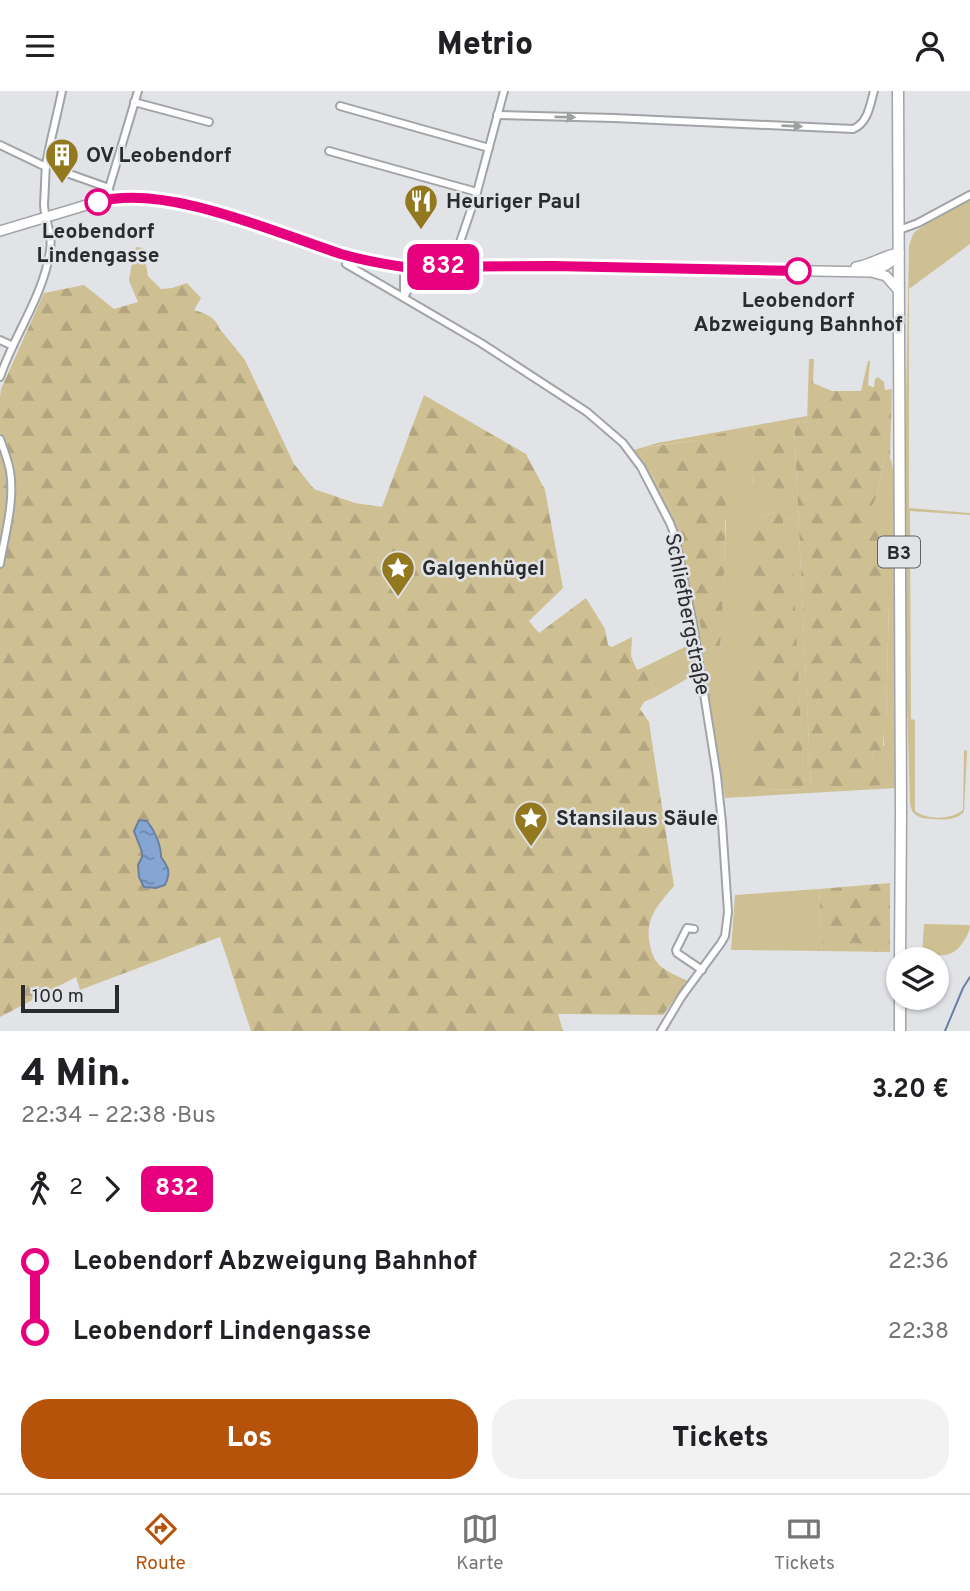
<!DOCTYPE html>
<html lang="de">
<meta charset="utf-8">
<style>
:root{--surface:#fff;--page:#f2f2f2;--text:#202124;--muted:#757577;--line:#e0e0e0;--accent:#b45309}
body{margin:0;font-family:Overpass,sans-serif;background:var(--page);color:var(--text);height:100vh;display:flex;flex-direction:column;font-size:26px;white-space:nowrap}
*{box-sizing:border-box;margin:0}
p{font-size:23px;color:var(--muted)}
.icon{flex:none;width:38px;height:38px;fill:none;stroke:currentColor;stroke-width:2;stroke-linecap:round;stroke-linejoin:round}
.map{position:relative;height:940px;overflow:hidden}
.drawer{display:flex;flex-direction:column;background:var(--surface);flex:1}
.drawer>*{flex:none}
.badge{padding:0 14px;border-radius:10px;font-size:24px;line-height:46px}
.buttons{position:absolute;left:886px;top:856px;display:grid;gap:14px}
.buttons a{display:grid;place-items:center;width:63px;height:63px;border-radius:50%;background:var(--surface);box-shadow:0 2px 5px #0004;font-size:35px}
.scale{position:absolute;left:21px;bottom:18px;width:98px;box-sizing:border-box;padding-left:7px;border:4px solid #2a2b2c;border-top:0;font-size:19px;line-height:24px;white-space:nowrap;color:#2a2b2c;-webkit-text-stroke:5px #e1e3e7;paint-order:stroke}
.map>.badge{position:absolute;translate:-50% -50%;box-shadow:0 0 0 4px #fff}
.legs{display:flex;align-items:center;gap:10px;height:77px;padding:0 21px;font-size:23px}
.legs p{margin-inline-start:auto}
.headline{display:flex;align-items:center;justify-content:space-between;height:119px;padding:0 21px}
h1{font-size:38px;font-weight:800;line-height:52px}
.button{display:flex;gap:14px;margin-top:auto;padding:14px 21px}
.button a{flex:1;height:80px;border-radius:28px;background:var(--accent);color:#fff;font-size:28px;font-weight:800;line-height:80px;text-align:center}
.button a+a{background:var(--page);color:var(--text)}
ul{padding:0 21px;list-style:none}
li{display:flex;align-items:center;gap:24px;height:70px;font-size:26px}
li i{display:grid;place-items:center;width:10px;height:100%;margin:0 9px;background:currentColor}
li i::after{content:'';width:18px;height:18px;margin:-9px;border:5px solid;border-radius:50%;background:var(--surface)}
li p{margin-inline-start:auto}
li:first-child i{background:linear-gradient(#0000 50%,currentColor 0)}
li:last-child i{background:linear-gradient(currentColor 50%,#0000 0)}
header{display:flex;justify-content:space-between;align-items:center;height:91px;padding:0 21px;background:var(--surface);font-size:32px;font-weight:800}
.tabs{display:flex;justify-content:space-around;align-items:center;height:98px;border-top:2px solid var(--line);background:var(--surface);font-size:19px;color:var(--muted)}
.tabs a{display:grid;justify-items:center;gap:4px}
.tabs .on{color:var(--accent)}
.map>svg:first-child{display:block}
.green{fill:#cfc093;fill-rule:evenodd}
.forest{fill:url(#forest-firs)}
.water{fill:url(#water-ripples);stroke:#6a80a1;stroke-width:2}
.lines{fill:none;stroke-linecap:round;stroke-linejoin:round}
.stream{stroke:#6a80a1;stroke-width:2}
.street-casing{stroke:#a1a4a7;stroke-width:10}
.secondary-casing{stroke:#a1a4a7;stroke-width:12}
.primary-casing{stroke:#a1a4a7;stroke-width:13}
.street{stroke:#fff;stroke-width:6}
.secondary{stroke:#fff;stroke-width:9}
.primary{stroke:#fff;stroke-width:10}
.oneway{fill:#9fa0a0}
.line-1-casing{stroke:#fff;stroke-width:16}
.line-1{stroke:#e6007e;stroke-width:10}
.stop-1-dot{fill:#fff;stroke:#e6007e;stroke-width:3.5}
.labels{text-anchor:middle;stroke-width:5;stroke-linejoin:round;paint-order:stroke}
.shield{fill:#e1e3e7;stroke:#616264;stroke-width:2}
.shield-label{font-size:19px;font-weight:bold;fill:#2a2b2c}
.poi-label{font-size:21px;font-weight:bold;fill:#2a2b2c;stroke:#e1e3e7;text-anchor:start}
.stop-label{font-size:21px;font-weight:bold;fill:#2a2b2c;stroke:#e1e3e7}
.street-label{font-size:21px;fill:#2a2b2c;stroke:#e1e3e7}
</style>
<header><svg class="icon" aria-label="menu" viewBox="0 0 24 24"><path d="M4 6h16M4 12h16M4 18h16"/></svg>Metrio<svg class="icon" aria-label="person" viewBox="0 0 24 24"><circle cx="12" cy="8" r="4"/><path d="M4 21q1-7 8-7t8 7"/></svg></header>
<div class="map">
<svg width="970" height="940" viewBox="0 0 970 940">
<defs>
<pattern id="forest-firs" width="22" height="20" patternUnits="userSpaceOnUse" patternTransform="scale(1.75)"><rect width="22" height="20" fill="#cfc093"/><path d="M5 1l3.5 6h-7zM16 11l3.5 6h-7z" fill="#b2a57f"/></pattern>
<pattern id="water-ripples" width="26" height="14" patternUnits="userSpaceOnUse" patternTransform="scale(1.75)"><rect width="26" height="14" fill="#85a5d3"/><path d="M2 4q2-2 4 0t4 0M15 11q2-2 4 0t4 0" fill="none" stroke="#6d87ab"/></pattern>
</defs>
<rect width="100%" height="100%" fill="#e1e3e7"/>
<g class="green">
<path d="M970,108V153L909,198V417L970,422V424L910,420L911,628L915,629V720C927,729 951,729 963,719L964,659L967,660V663L964,721C953,732 936,728 922,727C914,724 911,720 910,712L906,581V309L909,155L913,143L916,140L949,118Z"/>
<path d="M807,325V330L794,332L811,697L876,678L872,661L873,659H879L884,654L883,636L886,631L889,510L871,417L877,405L884,368H891L895,388L896,697L725,707L697,531L677,440L665,413L634,359L657,352ZM754,342L784,409L779,398L753,392L751,365ZM698,349L726,431L720,559L693,466L695,459L693,454L690,453H683L675,426L642,365L643,360L649,356L661,354ZM790,412L791,426L783,430L784,436H790L804,698L756,699L758,427L774,421Z"/>
<polygon points="695,551 699,581 655,606 654,598 642,577"/>
<polygon points="819,798 822,860 731,859 735,804"/>
<path d="M924,833L968,834L970,835C969,842 967,845 963,851C953,868 940,864 922,864Z"/>
</g>
<g class="forest">
<path d="M136,156L143,157L148,185L161,198L172,197L187,192L201,207L194,219C204,222 216,226 219,237L245,269L294,373L314,398L355,412L382,416L424,304L526,363L545,399L563,497L529,530L539,542L586,507L605,538L608,554L612,556L632,546L631,565L637,579L642,577L654,598L655,606L644,611L640,618L649,631L674,795C658,813 644,829 650,854C652,864 655,871 663,877C671,883 680,886 688,890L663,924L558,923L563,940H251L220,846L80,899L76,886L0,926V307L1,298L44,202L84,194L114,218L138,211L129,190L133,164Z"/>
<path d="M809,268H814L813,292L832,300H861L868,270H870L868,294L872,296H874L875,288L878,286L884,291L885,299L892,298L890,368H884L877,405L871,417L875,420L873,425L874,431L883,427L890,433L889,510L886,631C881,640 885,650 882,660L873,659L872,661L876,677L884,669L889,671V692L887,694L811,698L794,332L807,330Z"/>
<path d="M787,333L790,406L781,408L779,399L770,405L761,403L755,398C750,379 747,354 757,338Z"/>
<path d="M726,342C726,414 725,487 720,559L718,566L715,568L708,565L690,491L689,469L693,466L695,459L693,455L690,453H683L675,426L642,365L643,360L649,356L698,349L704,345Z"/>
<polygon points="791,411 791,426 783,430 784,436 791,436 804,698 756,699 748,691 750,442 753,431 758,427 774,421 780,414"/>
<polygon points="890,792 890,861 822,860 819,798"/>
</g>
<path class="water" d="M139,729L147,730C155,740 161,754 161,766C169,777 171,781 165,794L156,797L144,796L139,786L138,774L142,766V761L134,740Z"/>
<g class="lines">
<polyline class="stream" points="945,940 963,897 970,886"/>
<g class="street-casing">
<g id="street">
<polyline points="134,11 209,31"/>
<polyline points="340,15 489,57"/>
<path d="M497,24L614,27L853,38C868,32 870,14 874,0"/>
<polyline points="0,54 46,76"/>
<polyline points="329,60 477,101"/>
<polyline points="61,80 109,97"/>
<polyline points="110,107 109,97 138,0"/>
<polyline points="899,139 918,132 970,104"/>
<polyline points="346,173 481,252 587,321 623,352 641,376 670,432 675,445 693,533 717,685 722,732 728,821 725,845 721,852 682,905 661,940"/>
<polyline points="457,176 456,163 477,101 504,0"/>
<polyline points="404,205 404,176"/>
<polyline points="404,206 414,188 417,175"/>
<polyline points="0,249 13,255"/>
<path d="M0,286C14,244 43,206 50,160C53,140 44,130 44,112C45,100 45,87 46,74C50,50 57,25 62,0"/>
<path d="M0,348C4,359 8,369 10,380C15,410 5,443 0,473"/>
<polyline points="694,838 687,837 676,859 677,862 702,879"/>
</g>
</g>
<g class="secondary-casing">
<g id="secondary">
<polyline points="0,140 110,107 131,107 161,109 224,123 344,163 381,173 404,176 553,175 871,181 886,185 899,200"/>
<path d="M856,176C871,174 884,164 899,162"/>
<path d="M873,180C884,176 892,172 899,162"/>
</g>
</g>
<g class="primary-casing">
<g id="primary">
<polyline points="898,0 901,722 900,868"/>
<polyline points="900,940 900,906"/>
</g>
</g>
<use href="#street" class="street"/>
<use href="#secondary" class="secondary"/>
<use href="#primary" class="primary"/>
</g>
<defs><path id="oneway-solid" d="M-6-.8H1V-3.2L6.5 0L1 3.2V.8H-6Z" transform="scale(1.75)"/></defs>
<g class="oneway">
<use href="#oneway-solid" transform="translate(565 26) rotate(1)"/>
<use href="#oneway-solid" transform="translate(792 35) rotate(2)"/>
</g>
<g class="lines">
<g class="line-1-casing">
<path id="line-1" d="M98,111C165,92 276,142 341,163C362,169 383,173 404,176L553,175L798,180"/>
</g>
<use href="#line-1" class="line-1"/>
</g>
<defs>
<g id="building-pin" transform="scale(1.75)"><path d="M0 17L-7.5 6A9.5 9.5 0 1 1 7.5 6Z" fill="#92781e" stroke="#e1e3e7"/><path d="M-4-6H4V6H1V3H-1V6H-4ZM-2.5-4.3h1.7v1.8h-1.7ZM.8-4.3h1.7v1.8H.8ZM-2.5-1h1.7V.8h-1.7ZM.8-1h1.7V.8H.8Z" fill="#fff"/></g>
<g id="restaurant-pin" transform="scale(1.75)"><path d="M0 17L-7.5 6A9.5 9.5 0 1 1 7.5 6Z" fill="#92781e" stroke="#e1e3e7"/><path d="M-5-6h1v4h1v-4h1v4h1v-4h1v5L-1.5 .5V6h-2V.5L-5-1ZM5-6V6H3V1.5H1.5Q1.5-4 5-6Z" fill="#fff"/></g>
<g id="sight-pin" transform="scale(1.75)"><path d="M0 17L-7.5 6A9.5 9.5 0 1 1 7.5 6Z" fill="#92781e" stroke="#e1e3e7"/><path d="M0-6L1.8-2.2L6-1.7L2.9 1.2L3.7 5.4L0 3.3L-3.7 5.4L-2.9 1.2L-6-1.7L-1.8-2.2Z" fill="#fff"/></g>
</defs>
<g fill-rule="evenodd">
<use href="#building-pin" x="62" y="64"/>
<use href="#restaurant-pin" x="421" y="110"/>
<use href="#sight-pin" x="398" y="477"/>
<use href="#sight-pin" x="531" y="727"/>
</g>
<g class="stop-1-dot">
<circle cx="98" cy="111" r="12"/>
<circle cx="798" cy="180" r="12"/>
</g>
<g class="labels">
<rect class="shield" x="878" y="445.5" width="42" height="31" rx="5"/>
<g class="shield-label">
<text x="899" y="468">B3</text>
</g>
<g class="poi-label">
<text x="86" y="71">OV Leobendorf</text>
<text x="446" y="117">Heuriger Paul</text>
<text x="422" y="484">Galgenhügel</text>
<text x="556" y="734">Stansilaus Säule</text>
</g>
<g class="stop-label">
<text x="98" y="147">Leobendorf<tspan x="98" dy="24">Lindengasse</tspan></text>
<text x="798" y="216">Leobendorf<tspan x="798" dy="24">Abzweigung Bahnhof</tspan></text>
</g>
<g class="street-label">
<text transform="translate(688 523) rotate(79)" y="7">Schliefbergstraße</text>
</g>
</g>
</svg>
<div class="buttons">
<a><svg class="icon" aria-label="layers" viewBox="0 0 24 24"><path d="M12 4l9 5-9 5-9-5zM3 14l9 5 9-5"/></svg></a>
</div>
<div class="scale">100 m</div>
<b class="badge" style="left:443px;top:176px;background:#e6007e;color:#fff">832</b>
</div>
<section class="drawer">
<div class="headline"><div><h1>4 Min.</h1><p>22:34 – 22:38 · Bus</p></div><b>3.20 €</b></div>
<div class="legs"><svg class="icon" aria-label="walk" viewBox="0 0 24 24"><circle cx="13" cy="4" r="2"/><path d="M13 8l-2 6 4 7M11 14l-3 7M7 12l3-4h3l4 4"/></svg>2<svg class="icon" aria-label="forward" viewBox="0 0 24 24"><path d="M9 5l7 7-7 7"/></svg><b class="badge" style="background:#e6007e;color:#fff">832</b></div>
<ul>
<li><i style="color:#e6007e"></i><b>Leobendorf Abzweigung Bahnhof</b><p>22:36</p></li>
<li><i style="color:#e6007e"></i><b>Leobendorf Lindengasse</b><p>22:38</p></li>
</ul>
<div class="button"><a>Los</a><a>Tickets</a></div>
</section>
<nav class="tabs">
<a class="on"><svg class="icon" aria-label="directions" viewBox="0 0 24 24"><path d="M12 3l9 9-9 9-9-9zM9 14v-3h6M13 9l2 2-2 2"/></svg>Route</a>
<a><svg class="icon" aria-label="map" viewBox="0 0 24 24"><path d="M3 6l6-2 6 2 6-2v14l-6 2-6-2-6 2zM9 4v14M15 6v14"/></svg>Karte</a>
<a><svg class="icon" aria-label="tickets" viewBox="0 0 24 24"><path d="M3 7h18v10H3zM15 7v10"/></svg>Tickets</a>
</nav>
